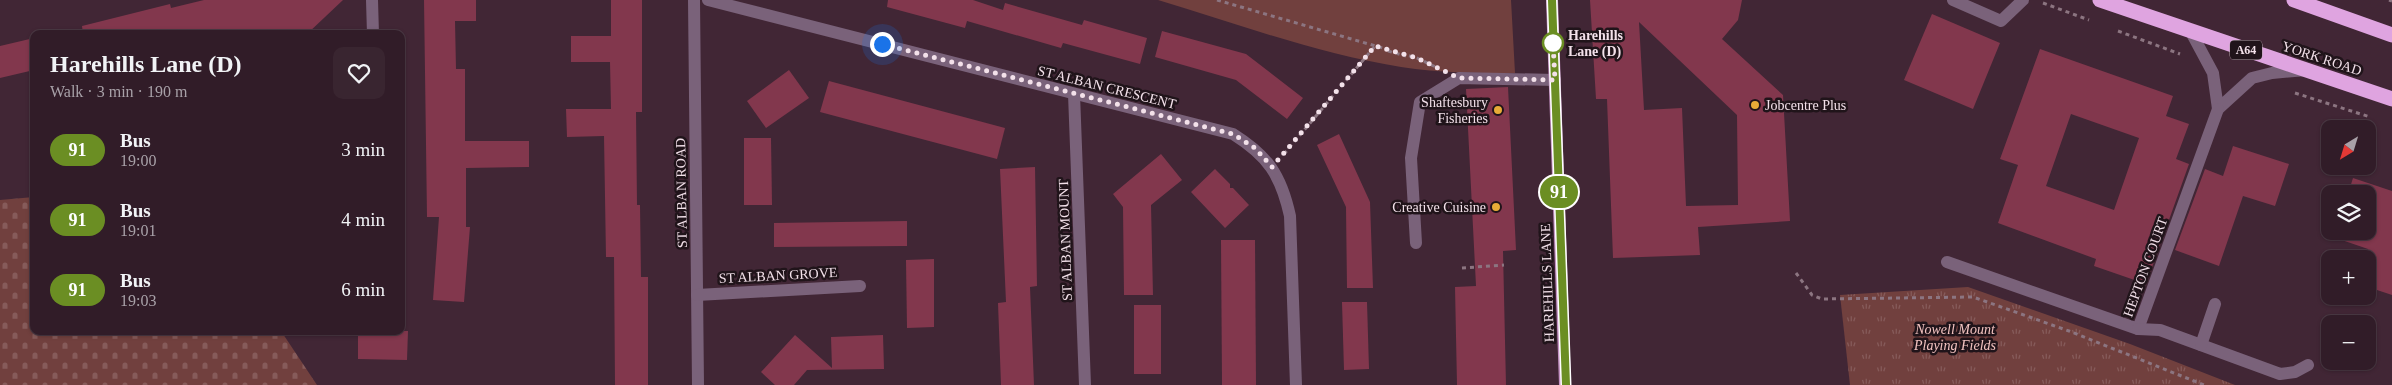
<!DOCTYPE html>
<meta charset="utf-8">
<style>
:root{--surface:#311c28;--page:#392530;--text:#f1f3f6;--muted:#a8a1a8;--line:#4c3a45}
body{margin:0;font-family:"Times New Roman",serif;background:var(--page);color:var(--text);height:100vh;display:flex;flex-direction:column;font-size:19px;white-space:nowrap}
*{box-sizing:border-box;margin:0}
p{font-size:16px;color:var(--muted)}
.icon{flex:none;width:28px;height:28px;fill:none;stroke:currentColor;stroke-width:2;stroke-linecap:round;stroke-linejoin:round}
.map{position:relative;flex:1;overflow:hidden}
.details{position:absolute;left:30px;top:30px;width:375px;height:305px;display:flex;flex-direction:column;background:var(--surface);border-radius:10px;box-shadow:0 1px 4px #0004,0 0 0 1px var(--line)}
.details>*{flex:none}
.badge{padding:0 10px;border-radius:16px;font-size:18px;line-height:32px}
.needle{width:32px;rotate:218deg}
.tools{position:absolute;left:2321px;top:120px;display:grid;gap:10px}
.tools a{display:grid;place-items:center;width:55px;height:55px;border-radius:10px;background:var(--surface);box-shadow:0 1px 4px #0004,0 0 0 1px var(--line);font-size:25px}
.you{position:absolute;width:25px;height:25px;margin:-12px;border:4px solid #fff;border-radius:50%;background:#1a73e8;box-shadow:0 0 0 8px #1a73e833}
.map>.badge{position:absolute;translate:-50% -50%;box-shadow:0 0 0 2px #fff}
.round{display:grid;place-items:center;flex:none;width:52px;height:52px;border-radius:10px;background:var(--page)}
.head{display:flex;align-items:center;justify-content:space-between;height:85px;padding:0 20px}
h1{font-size:24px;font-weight:600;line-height:38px}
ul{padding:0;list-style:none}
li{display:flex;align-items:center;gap:15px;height:70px;padding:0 20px}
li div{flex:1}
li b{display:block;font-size:19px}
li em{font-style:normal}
li .badge{min-width:55px;font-weight:700;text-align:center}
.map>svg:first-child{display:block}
.green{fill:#71403e}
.cemetery{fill:url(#cemetery-stones)}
.park{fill:url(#park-tufts)}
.building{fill:#82374d;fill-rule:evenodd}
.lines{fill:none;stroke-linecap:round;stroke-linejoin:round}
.path{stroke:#8c7581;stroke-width:3;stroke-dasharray:4 4;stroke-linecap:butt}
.minor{stroke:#7a627a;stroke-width:12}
.major{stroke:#c391c3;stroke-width:12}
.highway{stroke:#dfa4e0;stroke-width:15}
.line-casing{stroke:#fff;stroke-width:11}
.line{stroke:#6b8e23;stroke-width:8}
.walk{stroke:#f3e1ea;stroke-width:5;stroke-dasharray:0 9}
.stop-dot{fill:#fff;stroke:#6b8e23;stroke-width:2.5}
.poi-dot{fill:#e8ab37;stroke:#20141a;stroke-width:2}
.labels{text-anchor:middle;stroke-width:5;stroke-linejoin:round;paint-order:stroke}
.shield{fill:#20141a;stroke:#b4a4ac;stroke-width:1}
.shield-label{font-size:12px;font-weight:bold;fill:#f3e1ea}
.stop-label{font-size:14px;font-weight:bold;fill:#f3e1ea;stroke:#20141a;text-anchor:start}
.street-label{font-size:14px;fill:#f3e1ea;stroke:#20141a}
.poi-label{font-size:14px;fill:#f3e1ea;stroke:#20141a;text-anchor:end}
.park-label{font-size:14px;font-style:italic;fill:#f2c3c0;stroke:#20141a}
</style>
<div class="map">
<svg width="2392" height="385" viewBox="0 0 2392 385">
<defs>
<pattern id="cemetery-stones" width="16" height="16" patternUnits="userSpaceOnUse" patternTransform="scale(1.25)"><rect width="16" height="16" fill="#71403e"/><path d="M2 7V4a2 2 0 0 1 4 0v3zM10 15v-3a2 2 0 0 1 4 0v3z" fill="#865b5a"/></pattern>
<pattern id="park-tufts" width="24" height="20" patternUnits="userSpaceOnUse" patternTransform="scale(1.25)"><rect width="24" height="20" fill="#71403e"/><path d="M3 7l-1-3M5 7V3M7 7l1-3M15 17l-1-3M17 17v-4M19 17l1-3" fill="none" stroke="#865b5a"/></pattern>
</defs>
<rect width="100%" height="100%" fill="#412635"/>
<path class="green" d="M1158,0H1511L1515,73C1477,73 1439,73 1401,67C1318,54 1238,24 1158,0Z"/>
<polygon class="cemetery" points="34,197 34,331 281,331 317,385 0,385 0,200"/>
<polygon class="park" points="1968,287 2130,344 2235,385 1850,385 1840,295"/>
<g class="building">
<polygon points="204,0 343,0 307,34 83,34 82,26 170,4 171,8"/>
<polygon points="424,0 476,0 476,21 455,21 456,69 465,69 465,141 529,141 529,167 466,168 466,227 470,227 464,302 433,300 439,217 427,217"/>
<polygon points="611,0 642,0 642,112 636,112 637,205 640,205 641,277 648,277 648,385 615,385 614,257 606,257 604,136 567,137 566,109 611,109 610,62 571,62 571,36 611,36"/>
<polygon points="888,0 973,0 1003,10 1005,3 1082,25 1084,20 1147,38 1140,64 1063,43 1061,48 967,21 965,28 887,7"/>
<path d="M1590,0H1742L1738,20L1722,39L1783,95L1790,221L1698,227L1700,255L1613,258L1607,99H1596ZM1639,22L1737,115L1738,205L1686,206L1682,108L1644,110Z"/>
<polygon points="1932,14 2000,43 1973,109 1904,80"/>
<polygon points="1162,31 1246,54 1303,98 1287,119 1236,80 1155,57"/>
<polygon points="34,38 34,70 0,78 0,46"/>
<path d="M2040,49L2173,96L2166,116L2189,124L2176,159L2189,164L2146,284L2094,266L2096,259L1998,223L2018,165L2000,159ZM2071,114L2139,138L2114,210L2046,186Z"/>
<polygon points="789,70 809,98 766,128 747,101"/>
<polygon points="829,81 1005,128 997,159 820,112"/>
<polygon points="1508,87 1516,250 1503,251 1506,385 1457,385 1455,287 1476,286 1466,89"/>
<polygon points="1339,134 1370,202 1373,288 1347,288 1346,207 1317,145"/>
<polygon points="744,138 771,138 772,205 744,205"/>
<polygon points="2233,146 2289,164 2275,206 2243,196 2219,266 2175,250 2205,169 2223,176"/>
<polygon points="1161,154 1182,180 1151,205 1153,295 1124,295 1123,207 1113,194"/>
<polygon points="1035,167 1037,286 1030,287 1034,385 1001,385 998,303 1006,302 1000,169"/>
<polygon points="1215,169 1230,184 1230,188 1233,188 1249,205 1225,228 1191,192"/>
<polygon points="2353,178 2392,191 2392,295 2368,287 2368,249 2333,237 2335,231 2368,231 2368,194 2348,194"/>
<polygon points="907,221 907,246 774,247 774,223"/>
<polygon points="1221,240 1255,240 1256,385 1222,385"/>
<polygon points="934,259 934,327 907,328 906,260"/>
<polygon points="1342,302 1367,302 1369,369 1344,370"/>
<rect x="1134" y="305" width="27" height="69"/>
<polygon points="358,331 408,331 407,360 358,359"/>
<polygon points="795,335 832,368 831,337 883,335 884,369 807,370 794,385 775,385 761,372"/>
</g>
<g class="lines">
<g class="path">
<polyline points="1217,0 1417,58 1438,68"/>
<polyline points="2389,0 2392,1"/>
<polyline points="2043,3 2089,20"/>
<polyline points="2118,31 2180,54"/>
<polyline points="1388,51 1406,56"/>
<polyline points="2295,93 2370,117"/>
<polyline points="1284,154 1375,46"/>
<polyline points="1462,268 1504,265"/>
<polyline points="1796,273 1812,295 1822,299 1973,297 2069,331 2204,385"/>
</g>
<g class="minor">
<polyline points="372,0 373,34"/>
<polyline points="694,0 698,385"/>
<path d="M708,0L1233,134C1268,156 1281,175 1290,216L1296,385"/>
<polyline points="1953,0 2001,21 2023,0"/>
<polyline points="2191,32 2213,73 2218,109 2252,78 2272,73 2306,70"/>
<polyline points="1074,94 1085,385"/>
<polyline points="1416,243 1411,158 1420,102 1459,78 1555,80"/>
<polyline points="1947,262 2138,329 2218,109"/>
<polyline points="697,295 860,286"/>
<polyline points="2138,329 2160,330 2280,374 2295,372 2308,365"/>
<polyline points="2201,345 2215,304"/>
</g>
<polyline class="major" points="1552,0 1565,385"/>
<g class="highway">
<polyline points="2100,0 2392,99"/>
<polyline points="2294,0 2392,35"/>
</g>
</g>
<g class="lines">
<g class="line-casing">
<polyline id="line" points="1552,0 1566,385"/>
</g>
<use href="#line" class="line"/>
<polyline class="walk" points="882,44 1233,134 1255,148 1272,167 1375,46 1417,58 1459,78 1555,80 1553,43"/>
</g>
<circle class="stop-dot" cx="1553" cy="43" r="10"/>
<g class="poi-dot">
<circle cx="1755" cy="105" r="5"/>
<circle cx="1498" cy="110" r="5"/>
<circle cx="1496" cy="207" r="5"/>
</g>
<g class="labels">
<rect class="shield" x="2230" y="40.5" width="32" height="19" rx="4"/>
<g class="shield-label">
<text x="2246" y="54">A64</text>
</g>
<g class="stop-label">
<text x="1568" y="40">Harehills<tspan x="1568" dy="16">Lane (D)</tspan></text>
</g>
<g class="street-label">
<text transform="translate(2322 58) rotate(18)" y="5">YORK ROAD</text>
<text transform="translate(1107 87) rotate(14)" y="5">ST ALBAN CRESCENT</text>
<text transform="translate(681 193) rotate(-91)" y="5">ST ALBAN ROAD</text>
<text transform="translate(1065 240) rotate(-92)" y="5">ST ALBAN MOUNT</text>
<text transform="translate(2145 267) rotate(-70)" y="5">HEPTON COURT</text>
<text transform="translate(778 275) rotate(-3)" y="5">ST ALBAN GROVE</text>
<text transform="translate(1547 283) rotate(-92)" y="5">HAREHILLS LANE</text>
</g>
<g class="poi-label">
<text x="1488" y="107">Shaftesbury<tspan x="1488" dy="16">Fisheries</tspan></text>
<text x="1765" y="110" text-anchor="start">Jobcentre Plus</text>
<text x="1486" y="212">Creative Cuisine</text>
</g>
<g class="park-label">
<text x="1955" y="334">Nowell Mount<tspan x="1955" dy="16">Playing Fields</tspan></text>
</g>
</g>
</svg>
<div class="tools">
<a><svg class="needle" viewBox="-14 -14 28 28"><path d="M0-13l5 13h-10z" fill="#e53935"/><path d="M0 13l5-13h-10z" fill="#a8a1a8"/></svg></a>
<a><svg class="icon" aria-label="layers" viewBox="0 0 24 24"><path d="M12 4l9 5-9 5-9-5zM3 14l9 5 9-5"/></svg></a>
<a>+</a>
<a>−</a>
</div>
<div class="you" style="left:882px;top:44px"></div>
<b class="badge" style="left:1559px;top:192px;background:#6b8e23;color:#fff">91</b>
<section class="details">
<div class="head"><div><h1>Harehills Lane (D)</h1><p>Walk · 3 min · 190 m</p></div><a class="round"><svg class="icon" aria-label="heart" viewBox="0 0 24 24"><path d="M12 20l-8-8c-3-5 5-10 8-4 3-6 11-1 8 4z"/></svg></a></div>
<ul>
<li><span class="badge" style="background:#6b8e23;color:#fff">91</span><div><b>Bus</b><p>19:00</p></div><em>3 min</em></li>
<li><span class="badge" style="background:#6b8e23;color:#fff">91</span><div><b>Bus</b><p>19:01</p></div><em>4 min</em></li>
<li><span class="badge" style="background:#6b8e23;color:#fff">91</span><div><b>Bus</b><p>19:03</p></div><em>6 min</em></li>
</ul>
</section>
</div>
